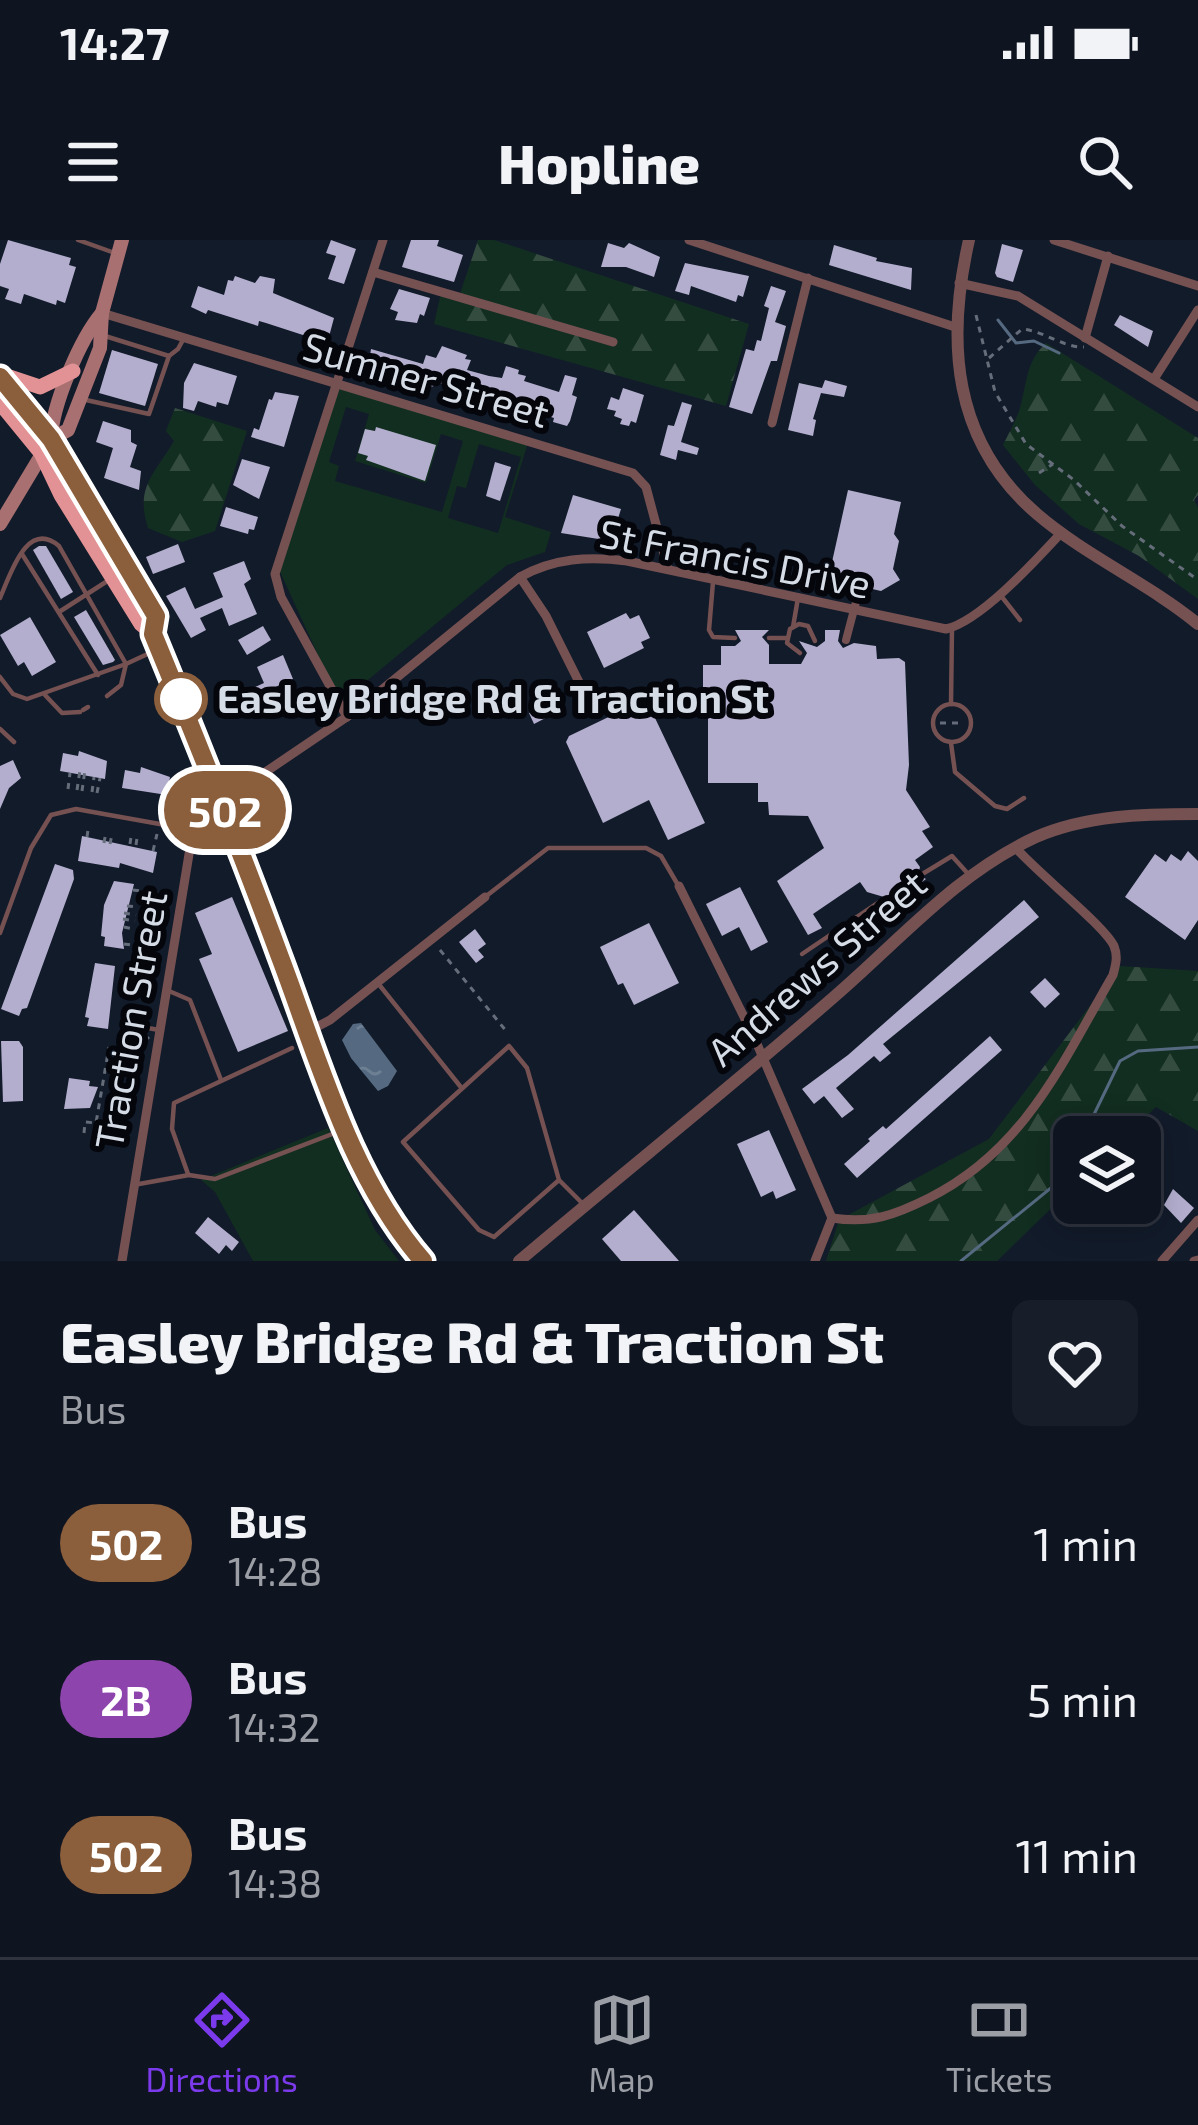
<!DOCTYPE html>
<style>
:root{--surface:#0e1420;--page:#171d29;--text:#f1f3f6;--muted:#9b9ea5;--line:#2e333e;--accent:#7c3aed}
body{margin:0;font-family:"Exo 2",sans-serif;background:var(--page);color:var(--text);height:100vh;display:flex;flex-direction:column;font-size:45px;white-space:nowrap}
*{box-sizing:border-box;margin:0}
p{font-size:39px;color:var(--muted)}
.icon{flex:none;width:66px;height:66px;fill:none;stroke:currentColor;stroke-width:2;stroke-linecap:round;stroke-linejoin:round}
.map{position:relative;height:1021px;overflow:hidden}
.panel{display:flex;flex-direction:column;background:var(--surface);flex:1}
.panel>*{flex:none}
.badge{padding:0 24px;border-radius:39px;font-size:42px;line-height:78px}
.buttons{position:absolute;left:1053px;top:876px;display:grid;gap:24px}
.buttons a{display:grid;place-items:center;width:108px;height:108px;border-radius:18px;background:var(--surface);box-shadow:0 6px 30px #0003,0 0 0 3px var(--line);font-size:60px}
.map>.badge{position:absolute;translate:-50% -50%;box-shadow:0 0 0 6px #fff}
.round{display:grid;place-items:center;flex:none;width:126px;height:126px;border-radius:18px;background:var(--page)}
.head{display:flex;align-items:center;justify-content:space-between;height:204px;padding:0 60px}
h1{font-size:57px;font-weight:800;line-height:90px}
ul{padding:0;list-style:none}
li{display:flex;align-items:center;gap:36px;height:156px;padding:0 60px}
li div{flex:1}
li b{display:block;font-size:45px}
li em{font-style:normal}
li .badge{min-width:132px;font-weight:700;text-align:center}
.status{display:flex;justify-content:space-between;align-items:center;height:84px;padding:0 60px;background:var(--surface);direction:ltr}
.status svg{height:33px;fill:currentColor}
header{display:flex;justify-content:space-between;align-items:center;height:156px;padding:0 60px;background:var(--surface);font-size:54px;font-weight:800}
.menu{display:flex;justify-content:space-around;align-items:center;height:168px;border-top:3px solid var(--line);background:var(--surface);font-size:33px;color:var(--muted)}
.menu a{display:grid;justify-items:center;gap:6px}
.menu .active{color:var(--accent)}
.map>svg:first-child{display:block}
.green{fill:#122e20;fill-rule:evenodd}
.forest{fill:url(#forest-firs)}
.water{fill:url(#water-ripples)}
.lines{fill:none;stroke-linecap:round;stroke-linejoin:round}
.stream{stroke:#556a81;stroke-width:3}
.building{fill:#b3aece}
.path{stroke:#656d7a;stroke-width:3;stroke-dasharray:6 6;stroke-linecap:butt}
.service{stroke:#755152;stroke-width:4.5}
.minor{stroke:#755152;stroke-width:9}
.tertiary{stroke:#755152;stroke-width:12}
.secondary{stroke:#a87071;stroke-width:14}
.trunk{stroke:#e29294;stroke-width:15}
.pedestrian-bridge{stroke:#755152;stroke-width:8}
.line-casing{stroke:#fff;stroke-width:27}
.line{stroke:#8b5e3c;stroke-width:18}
.stop-dot{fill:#fff;stroke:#8b5e3c;stroke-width:6}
.labels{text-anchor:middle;stroke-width:12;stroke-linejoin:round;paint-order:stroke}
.street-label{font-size:39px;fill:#d5dce6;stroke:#04060c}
.stop-label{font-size:39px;font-weight:bold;fill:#d5dce6;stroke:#04060c;text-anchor:start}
</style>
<div class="status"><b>14:27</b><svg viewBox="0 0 49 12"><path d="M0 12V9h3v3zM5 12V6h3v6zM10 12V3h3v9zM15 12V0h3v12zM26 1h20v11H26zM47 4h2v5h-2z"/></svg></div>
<header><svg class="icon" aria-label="menu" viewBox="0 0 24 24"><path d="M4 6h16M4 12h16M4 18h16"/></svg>Hopline<svg class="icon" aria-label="search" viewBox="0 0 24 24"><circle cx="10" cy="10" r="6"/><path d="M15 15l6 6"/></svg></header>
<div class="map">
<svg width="1198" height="1021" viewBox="0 0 1198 1021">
<defs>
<pattern id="forest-firs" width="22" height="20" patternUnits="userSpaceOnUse" patternTransform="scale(3)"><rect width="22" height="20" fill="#122e20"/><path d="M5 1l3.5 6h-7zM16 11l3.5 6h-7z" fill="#344c40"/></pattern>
<pattern id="water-ripples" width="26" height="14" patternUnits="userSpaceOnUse" patternTransform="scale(3)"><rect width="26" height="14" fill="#556a81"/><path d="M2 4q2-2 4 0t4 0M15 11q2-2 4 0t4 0" fill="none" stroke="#6d7f93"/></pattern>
</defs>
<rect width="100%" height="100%" fill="#121b2a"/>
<g class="green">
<path d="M338,142L528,203L505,277L551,292L545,312L507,325L340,463L276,323ZM346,167L369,174L355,221L426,243L441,194L463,201L442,272L335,241L339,226L329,222ZM376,188L425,240L407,235L408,227L367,219L368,216L359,212L366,189L375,191ZM479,204L521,217L498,293L448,278L457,246L466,248Z"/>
<polygon points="328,888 375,990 399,1021 253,1021 215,952 201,940"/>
</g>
<g class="forest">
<polygon points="478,0 494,0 749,84 726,166 434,84 442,49 460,54"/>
<path d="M1046,103L1198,198V255L1194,260L1198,268V359L1139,316L1079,284L1035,245L1003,205C1009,193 1016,181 1020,168C1027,143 1026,121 1046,103Z"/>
<path d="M175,168L247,191L215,291L182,302L148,288C135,247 154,235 174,201L166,191Z"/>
<polygon points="1120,726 1198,731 1198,891 1156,867 1125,897 1074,897 1074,946 997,1021 826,1021 839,980 989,899"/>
</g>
<polygon class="water" points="361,783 397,831 388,846 378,851 351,818 342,800 353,784"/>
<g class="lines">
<g class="stream">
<polyline points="998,80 1016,103 1034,101 1059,113"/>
<polyline points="1083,897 1120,821 1138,811 1198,807"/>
<polyline points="961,1021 1057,943 1074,913"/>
</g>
</g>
<g class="building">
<polygon points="8,0 71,18 69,25 76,27 65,63 57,60 56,65 24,54 21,64 5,59 9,49 0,46 0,24"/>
<polygon points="331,0 356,9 344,44 328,39 336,16 326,13"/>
<polygon points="411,0 439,0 437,6 463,15 454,42 402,27"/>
<polygon points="608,3 624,8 629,3 660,17 654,37 626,27 601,27"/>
<polygon points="1002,4 1023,10 1013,42 997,37 995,33"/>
<polygon points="834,5 877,18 876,21 912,28 911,50 829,25"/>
<polygon points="685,23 749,36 743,57 738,55 736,62 691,46 689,55 675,51"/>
<polygon points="235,36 255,43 260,36 275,39 273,53 334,78 327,104 322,108 306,103 306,96 266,83 259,81 258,86 208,70 206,74 191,67 198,46 224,55 228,40 233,41"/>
<polygon points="771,46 786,51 775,82 786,86 777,121 771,121 752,174 729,167 746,109 754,111 757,100 761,101 769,68 764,66"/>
<polygon points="399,49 430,58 424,76 420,74 417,83 395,80 398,72 390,69"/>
<polygon points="1120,75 1153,91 1148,107 1114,85"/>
<polygon points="442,106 467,115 465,119 471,120 467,130 489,136 502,138 506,126 519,130 518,134 526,136 524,141 559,152 565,135 577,138 572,155 577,157 570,181 567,186 553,182 554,178 536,172 534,177 490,160 486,165 472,161 472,151 454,146 438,143 430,148 368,130 371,109 423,124 426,115 436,118"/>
<polygon points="112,110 158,124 145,166 99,153"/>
<polygon points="194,123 237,136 228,165 217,162 216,167 198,161 194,171 183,168 184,143"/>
<polygon points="825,140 847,146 844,157 821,153 813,179 816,180 813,196 788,190 799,143 822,148"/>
<polygon points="623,148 644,155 636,183 631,181 629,186 620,184 622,179 614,176 616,171 607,169 611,157 619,160"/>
<polygon points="275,152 299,156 284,207 251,197 254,188 259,190 269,159 272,160"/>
<polygon points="682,162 692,165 681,202 699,208 697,215 678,210 676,220 660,215 668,185 674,186"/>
<polygon points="103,181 131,190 131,202 137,205 130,227 141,231 139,250 104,238 113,208 96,202"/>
<polygon points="376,187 436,205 425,241 366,220 368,216 358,213 365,189 375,191"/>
<polygon points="242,219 270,227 259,259 233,245"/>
<polygon points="495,222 511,227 500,261 486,256"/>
<polygon points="848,250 901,262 894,294 899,301 893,329 900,340 881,351 868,348 861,339 852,345 828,340"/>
<polygon points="573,255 621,269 611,301 561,293"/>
<polygon points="226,267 258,277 254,290 249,289 248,294 220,286"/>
<polygon points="178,304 185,322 153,334 146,317"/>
<polygon points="39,306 46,306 73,352 61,359 33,310"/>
<polygon points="244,321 251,339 244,344 257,374 229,386 222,368 200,378 206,390 191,398 166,356 185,347 195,369 223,357 213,333"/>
<polygon points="86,370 115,420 113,422 103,425 74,377"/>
<polygon points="626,373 630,379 639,375 650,398 641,402 644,408 604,428 587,392"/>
<polygon points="30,377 56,422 32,436 24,422 18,426 0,395"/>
<polygon points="263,386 271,400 247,415 238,400"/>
<polygon points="735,390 769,390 762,397 769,405 769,424 801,424 807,413 799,401 817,407 825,401 825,390 840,390 838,401 843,408 854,403 876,406 877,419 899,418 905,422 909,525 906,550 930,587 922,591 933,607 915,620 920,627 918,635 926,639 915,647 918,651 886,673 884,657 867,652 860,642 813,674 822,688 808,695 777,641 824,608 808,576 769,575 768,562 758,562 758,543 708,543 708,465 703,466 703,425 721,425 721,406 735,406 741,401"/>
<polygon points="283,415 293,439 260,454 264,462 251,469 240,454 264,443 257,427"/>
<polygon points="551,450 559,471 534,484 529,473 538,468 534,458"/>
<polygon points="646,459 705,583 668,600 649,560 603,583 566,502 569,496"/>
<polygon points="79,511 107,521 105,539 60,531 63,513 78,516"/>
<polygon points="13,520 21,538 9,548 0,569 0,526"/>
<polygon points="141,527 170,537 167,555 122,548 125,530 140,533"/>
<polygon points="82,596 157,612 153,633 120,623 119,628 78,621"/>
<polygon points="1188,611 1198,621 1198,680 1185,700 1125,657 1155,614 1166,622 1171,614 1181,621"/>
<polygon points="55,624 73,630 74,639 27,768 22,769 19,776 1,769"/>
<polygon points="114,641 134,644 122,693 124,709 104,706 105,697 101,696 104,665"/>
<polygon points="740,647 768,702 751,711 739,687 722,696 706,664"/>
<polygon points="232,657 288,791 238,812 199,719 212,714 195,673"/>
<polygon points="1024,660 1039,677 883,804 891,813 880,822 874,816 836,848 854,869 842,878 824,856 814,864 802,849 848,815"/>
<polygon points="649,683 679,743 634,765 623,743 618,745 600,707"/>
<polygon points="475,689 486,704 478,710 484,717 476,723 459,702"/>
<polygon points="95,723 115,726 108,789 87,786 89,778 85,777"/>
<polygon points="1045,738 1060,754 1045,768 1030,752"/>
<polygon points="990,796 1002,810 857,938 844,924 870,901 868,899 883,886 886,889"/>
<polygon points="1,801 19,801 23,807 23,861 3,862"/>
<polygon points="69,838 90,841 89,846 98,847 90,868 64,869"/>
<polygon points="769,890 796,950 776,959 773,951 761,957 737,904"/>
<polygon points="1173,949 1194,968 1181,983 1164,965"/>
<polygon points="634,970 679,1021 621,1021 602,999"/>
<polygon points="208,977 239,1002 232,1011 226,1005 219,1014 195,993"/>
</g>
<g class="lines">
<g class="path">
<polyline points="976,75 995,152 1026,204 1074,240 1122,286 1198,340"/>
<path d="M989,118L1022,89C1044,91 1064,108 1084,107"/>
<polyline points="1039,233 1053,224"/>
<polyline points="940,483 962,483"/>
<polyline points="68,549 70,533"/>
<polyline points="77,550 80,530"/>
<polyline points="82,551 85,530"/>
<polyline points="92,552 94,537"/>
<polyline points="97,553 100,538"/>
<polyline points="87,597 88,590"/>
<polyline points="104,603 106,592"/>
<polyline points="110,604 112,594"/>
<polyline points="130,604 131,597"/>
<polyline points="136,605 137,598"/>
<polyline points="153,611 157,594"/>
<polyline points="133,650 140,651"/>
<polyline points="127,666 137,667"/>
<polyline points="124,673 136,675"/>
<polyline points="123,679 135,681"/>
<polyline points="124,687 134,689"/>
<polyline points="124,704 131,705"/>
<polyline points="440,710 507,792"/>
<polyline points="84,893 85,882 96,883 109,807"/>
<polyline points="116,900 133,812 149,797"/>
</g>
<g class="service">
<polyline points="78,0 112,12"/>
<polyline points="105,96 169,116"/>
<polyline points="86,160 149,174 169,116 178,109 184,98"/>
<polyline points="22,314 98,435"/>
<polyline points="713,342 709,390 713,397 735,398"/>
<polyline points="1002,357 1020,380"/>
<path d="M0,358C11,333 27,279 59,306L126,424L27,459L13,454L0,437"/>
<polyline points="59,372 109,340"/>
<polyline points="793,387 798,358"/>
<polyline points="769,398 786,398"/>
<polyline points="800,413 787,403 790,389 799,384 808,386 815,401"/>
<polyline points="45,455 62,473 80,472"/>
<polyline points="107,456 121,445 126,424 154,411"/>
<polyline points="951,464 952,388"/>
<circle cx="952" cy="483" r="19"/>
<polyline points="83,470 88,467"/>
<polyline points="0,489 14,502"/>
<polyline points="951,503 955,532 995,566 1007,569 1024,558"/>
<polyline points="924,633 952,616 970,636"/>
<polyline points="485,657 548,608 646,608 661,616 678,645"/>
<polyline points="0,693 31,608 51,575 76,569 193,590"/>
<polyline points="802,714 879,662"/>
<polyline points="377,742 460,846"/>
<polyline points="169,751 190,760 221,840"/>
<polyline points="137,786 159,790"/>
<polyline points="188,934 172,889 174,863 292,808"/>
<polyline points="559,940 494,997 479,990 403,902 509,806 527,828 559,940 582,963"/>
<polyline points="139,944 189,935 215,939 340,891"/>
</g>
<g class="minor">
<polyline points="689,0 955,87"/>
<polyline points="1054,0 1198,46"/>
<polyline points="373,32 613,102"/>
<polyline points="959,43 1018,56 1198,167"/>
<polyline points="102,73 633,233 646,247 668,329"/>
<polyline points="1085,98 1108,16"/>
<polyline points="1154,139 1198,70"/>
<polyline points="772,183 808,38"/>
<polyline points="520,337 546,376 594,472"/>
<polyline points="347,477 281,357 275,334 383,0"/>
<polyline points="679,646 754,797 832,978"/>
<polyline points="307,792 330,780 485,657"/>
<path d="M832,978C871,984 895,975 929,958C1025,910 1062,823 1113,735C1116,724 1118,716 1114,706C1104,685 1036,632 1015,607"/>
<path d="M122,1021L193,590L202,575L357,470L520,337C554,318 589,316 627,321L946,389C981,381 1037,319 1062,292"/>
<polyline points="815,1021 832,978"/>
<polyline points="1162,1021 1198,980"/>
<polyline points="1194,1021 1198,1020"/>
</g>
<g class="tertiary">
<path d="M969,0C946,101 952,201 1037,274C1086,316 1148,343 1198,384"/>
<path d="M519,1021C624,932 732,846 835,756C900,700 957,633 1036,597C1087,575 1143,574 1198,574"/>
</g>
<g class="secondary">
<path d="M51,199C52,165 80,99 102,73"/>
<polyline points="0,284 51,199 68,190 100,108 102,73 122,0"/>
</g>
<g class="trunk">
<polyline points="4,135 40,147 73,131"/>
<polyline points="0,137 51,199 156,376 153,394"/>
<path d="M0,163L41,213L61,255L141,384L153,394C201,506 244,620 287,734C323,832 353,941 423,1021"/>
</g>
<polyline class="pedestrian-bridge" points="846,400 860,347"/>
</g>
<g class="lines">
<g class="line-casing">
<path id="line" d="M0,137L51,199L156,376L153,394C197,501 240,608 280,717C319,820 350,937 423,1021"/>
</g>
<use href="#line" class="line"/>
</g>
<circle class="stop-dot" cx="181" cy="459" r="24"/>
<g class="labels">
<g class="street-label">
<text transform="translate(426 140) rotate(16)" y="14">Sumner Street</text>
<text transform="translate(735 319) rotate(11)" y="14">St Francis Drive</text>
<text transform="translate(817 728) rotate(-41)" y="14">Andrews Street</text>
<text transform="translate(131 780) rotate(-80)" y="14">Traction Street</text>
</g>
<g class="stop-label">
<text x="217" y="473">Easley Bridge Rd &amp; Traction St</text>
</g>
</g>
</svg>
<div class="buttons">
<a><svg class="icon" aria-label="layers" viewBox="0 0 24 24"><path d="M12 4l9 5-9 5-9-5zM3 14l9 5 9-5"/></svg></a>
</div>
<b class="badge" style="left:225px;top:570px;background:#8b5e3c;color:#fff">502</b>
</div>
<section class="panel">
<div class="head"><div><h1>Easley Bridge Rd &amp; Traction St</h1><p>Bus</p></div><a class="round"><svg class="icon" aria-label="heart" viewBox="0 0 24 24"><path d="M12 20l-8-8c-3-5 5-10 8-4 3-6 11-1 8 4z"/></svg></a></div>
<ul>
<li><span class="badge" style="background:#8b5e3c;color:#fff">502</span><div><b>Bus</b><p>14:28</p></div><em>1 min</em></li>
<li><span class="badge" style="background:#8e44ad;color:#fff">2B</span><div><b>Bus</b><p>14:32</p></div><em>5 min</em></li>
<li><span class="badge" style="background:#8b5e3c;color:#fff">502</span><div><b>Bus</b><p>14:38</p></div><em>11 min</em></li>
</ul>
</section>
<nav class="menu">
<a class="active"><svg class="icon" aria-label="directions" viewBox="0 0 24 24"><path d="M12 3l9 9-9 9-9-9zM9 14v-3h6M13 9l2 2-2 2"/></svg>Directions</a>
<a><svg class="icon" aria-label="map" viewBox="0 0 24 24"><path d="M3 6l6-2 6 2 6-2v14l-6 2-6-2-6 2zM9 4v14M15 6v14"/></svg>Map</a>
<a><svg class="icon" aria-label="tickets" viewBox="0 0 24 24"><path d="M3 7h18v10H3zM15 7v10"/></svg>Tickets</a>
</nav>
